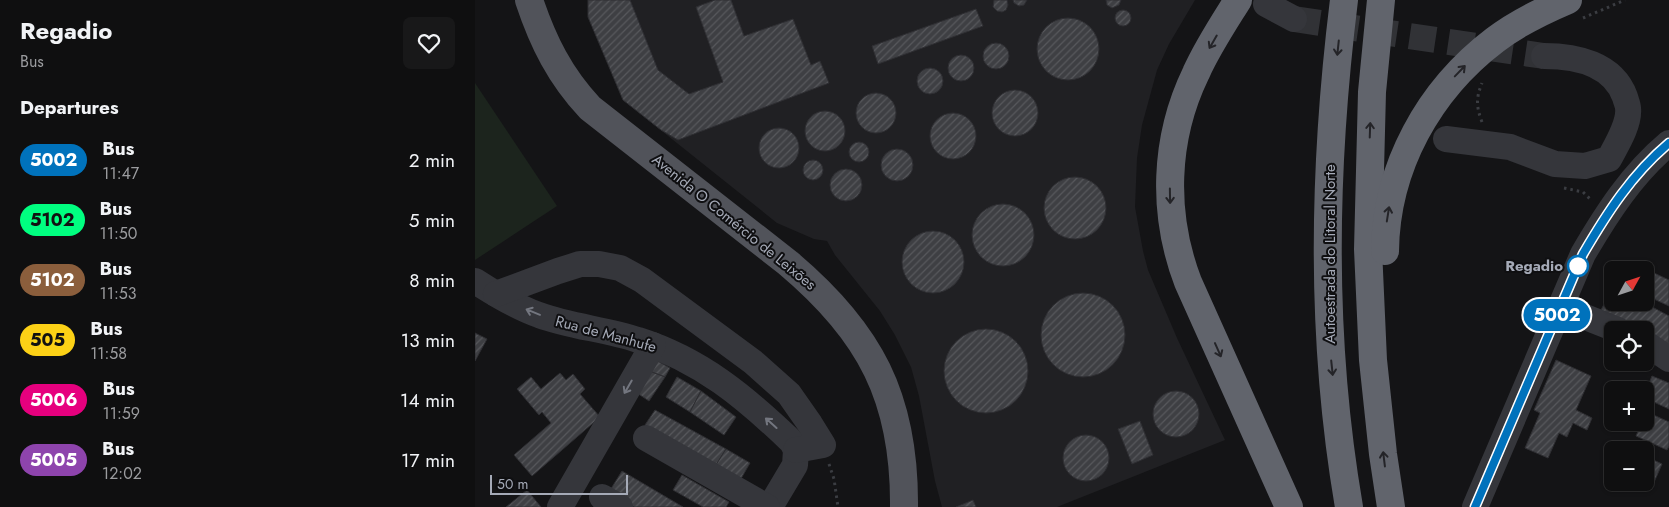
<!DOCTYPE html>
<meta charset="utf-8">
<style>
:root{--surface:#0f0f10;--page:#181819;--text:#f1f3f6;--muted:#9b9c9f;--line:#2f2f30}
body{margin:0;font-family:Jost,sans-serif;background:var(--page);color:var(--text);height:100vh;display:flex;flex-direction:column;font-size:19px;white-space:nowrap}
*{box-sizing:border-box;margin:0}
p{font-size:16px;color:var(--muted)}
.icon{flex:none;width:28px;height:28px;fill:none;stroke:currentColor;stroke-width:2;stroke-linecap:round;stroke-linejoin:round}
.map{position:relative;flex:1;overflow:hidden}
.sheet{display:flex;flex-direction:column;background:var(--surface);width:475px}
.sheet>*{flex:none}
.badge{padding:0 10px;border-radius:16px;font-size:18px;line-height:32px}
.needle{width:32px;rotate:50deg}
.fabs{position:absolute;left:1129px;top:261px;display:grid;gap:10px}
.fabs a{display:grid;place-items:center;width:50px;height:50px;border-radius:8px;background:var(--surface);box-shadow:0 1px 4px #0004,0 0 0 1px var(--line);font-size:25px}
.scale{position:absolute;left:15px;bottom:12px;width:138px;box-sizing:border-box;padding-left:5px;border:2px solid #a5aab7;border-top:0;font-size:14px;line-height:18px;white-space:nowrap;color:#a5aab7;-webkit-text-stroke:4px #0f0f11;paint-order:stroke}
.map>.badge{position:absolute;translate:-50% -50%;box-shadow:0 0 0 2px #fff}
h2{padding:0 20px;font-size:19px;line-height:45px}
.round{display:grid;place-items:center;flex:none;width:52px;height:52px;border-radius:8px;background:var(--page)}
.head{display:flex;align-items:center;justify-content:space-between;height:85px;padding:0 20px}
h1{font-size:24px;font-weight:700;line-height:38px}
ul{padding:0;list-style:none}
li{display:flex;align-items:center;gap:15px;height:60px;padding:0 20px}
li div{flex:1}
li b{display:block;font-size:19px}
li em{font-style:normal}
li .badge{min-width:55px;font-weight:700;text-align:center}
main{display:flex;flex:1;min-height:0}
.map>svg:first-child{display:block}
.built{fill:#202023}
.pitch{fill:#1c241d}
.building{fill:url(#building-hatch);stroke:#2e2e32}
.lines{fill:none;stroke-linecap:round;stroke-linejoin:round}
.minor-tunnel{stroke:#313236;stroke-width:26;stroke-dasharray:26 13;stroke-linecap:butt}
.path{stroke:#3b3d42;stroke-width:3;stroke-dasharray:2.5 4;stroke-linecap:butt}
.minor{stroke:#35363b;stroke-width:26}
.major{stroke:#51535a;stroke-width:28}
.highway{stroke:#61646c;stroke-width:28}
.oneway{stroke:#242428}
.oneway2{stroke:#73767f}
.line-casing{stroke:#fff;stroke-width:11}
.line{stroke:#0072bc;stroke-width:8}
.stop-dot{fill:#fff;stroke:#0072bc;stroke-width:2.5}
.labels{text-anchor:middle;stroke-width:4;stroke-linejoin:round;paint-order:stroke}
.street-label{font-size:15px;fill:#a5aab7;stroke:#0f0f11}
.stop-label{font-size:15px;font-weight:bold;fill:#a5aab7;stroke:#0f0f11;text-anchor:end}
</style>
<main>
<section class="sheet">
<div class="head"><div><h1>Regadio</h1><p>Bus</p></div><a class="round"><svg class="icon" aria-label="heart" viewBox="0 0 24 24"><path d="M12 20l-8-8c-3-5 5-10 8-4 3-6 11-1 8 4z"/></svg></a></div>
<h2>Departures</h2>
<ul>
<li><span class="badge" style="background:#0072bc;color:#fff">5002</span><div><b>Bus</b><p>11:47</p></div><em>2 min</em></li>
<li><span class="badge" style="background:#00ff80;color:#111">5102</span><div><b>Bus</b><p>11:50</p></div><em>5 min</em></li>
<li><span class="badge" style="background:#8b5e3c;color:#fff">5102</span><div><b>Bus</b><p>11:53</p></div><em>8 min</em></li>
<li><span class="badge" style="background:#fcd116;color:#111">505</span><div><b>Bus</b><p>11:58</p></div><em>13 min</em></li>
<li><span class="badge" style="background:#e6007e;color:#fff">5006</span><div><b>Bus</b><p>11:59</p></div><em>14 min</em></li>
<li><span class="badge" style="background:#8e44ad;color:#fff">5005</span><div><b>Bus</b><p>12:02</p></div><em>17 min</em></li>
</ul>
</section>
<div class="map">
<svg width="1194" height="507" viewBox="0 0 1194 507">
<defs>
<pattern id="building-hatch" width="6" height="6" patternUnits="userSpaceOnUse" patternTransform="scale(1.25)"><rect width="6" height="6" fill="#3e3f43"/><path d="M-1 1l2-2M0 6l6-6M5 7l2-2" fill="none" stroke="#57585c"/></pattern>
</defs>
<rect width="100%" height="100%" fill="#141416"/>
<polygon class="built" points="113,0 720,0 694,44 682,70 667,125 662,158 660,207 668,251 673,270 702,338 750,440 582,507 467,507 460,481 444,396 436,367 420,335 405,311 360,255 352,241 339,239 302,223 148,100 113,17"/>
<polygon class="pitch" points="0,83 82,206 0,260"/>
<g class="building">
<polygon points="113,0 155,0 183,70 214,94 248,82 221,7 240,0 256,0 269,36 318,19 336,65 345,61 354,83 203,140 186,130 148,100 113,17"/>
<polygon points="519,0 532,0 533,5 531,10 527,12 522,11 518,7"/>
<polygon points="538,0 552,0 549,5 544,6 539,3"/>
<polygon points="631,0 646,0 644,5 637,8 632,5"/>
<polygon points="501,9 508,26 403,64 397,46"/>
<circle cx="648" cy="18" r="8"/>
<circle cx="593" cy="49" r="31"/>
<circle cx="521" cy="56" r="13"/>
<circle cx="486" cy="68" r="13"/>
<circle cx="455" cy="81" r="13"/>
<circle cx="540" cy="113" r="23"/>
<circle cx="401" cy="113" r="20"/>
<circle cx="350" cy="131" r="20"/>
<circle cx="478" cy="136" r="23"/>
<circle cx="304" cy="148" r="20"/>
<circle cx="384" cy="152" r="10"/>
<circle cx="422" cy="165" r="16"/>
<circle cx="338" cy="170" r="10"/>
<circle cx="371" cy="185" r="16"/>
<circle cx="600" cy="208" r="31"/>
<circle cx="528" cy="235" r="31"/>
<circle cx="458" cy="262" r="31"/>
<polygon points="1170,272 1177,276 1170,290"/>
<polygon points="1179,273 1194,280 1194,306 1170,295 1170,291"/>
<polygon points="1138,287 1138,302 1168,302 1194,316 1194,349 1170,336 1170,330 1159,330 1125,312"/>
<circle cx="608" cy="335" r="42"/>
<circle cx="511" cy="371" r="42"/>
<polygon points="0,333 12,339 0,361"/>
<polygon points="181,360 195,368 190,377 174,371"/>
<polygon points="1081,360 1116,376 1101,410 1117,418 1112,430 1098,423 1092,437 1084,433 1073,458 1050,448 1065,413 1059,410"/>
<polygon points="174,371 190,377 174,401 162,393"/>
<polygon points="85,373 91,380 98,374 110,389 105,394 125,417 57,476 39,455 76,423 67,412 64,415 42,389 56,377 66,389"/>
<polygon points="1177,376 1194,383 1194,409 1170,398 1170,393"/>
<polygon points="202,377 226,391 215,412 191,397"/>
<polygon points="226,391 261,417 249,435 215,412"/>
<circle cx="701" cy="414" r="23"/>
<polygon points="180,410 251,449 239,468 170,425"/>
<polygon points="1172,412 1194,422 1194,446 1192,450 1161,436 1167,422 1170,422"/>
<polygon points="665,421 678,455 657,464 643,429"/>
<circle cx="611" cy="458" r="23"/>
<polygon points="251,449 275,463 264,482 239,468"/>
<polygon points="1170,456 1187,464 1176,489 1162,482 1170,482"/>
<polygon points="147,471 208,507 159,507 134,492"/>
<polygon points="207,475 254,502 251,507 228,507 198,490"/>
<polygon points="52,490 66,507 31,507"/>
<polygon points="498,500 501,507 481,507"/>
</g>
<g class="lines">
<polyline class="minor-tunnel" points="819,19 1069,56"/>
<g class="path">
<polyline points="1108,18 1150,0"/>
<path d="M1007,122C1001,106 1001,98 1007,83"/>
<polyline points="1089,188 1108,192 1116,200"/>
<polyline points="354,464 359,479 363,507"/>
</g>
<g class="minor">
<polyline points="791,4 819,19"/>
<path d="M971,139L1035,147L1080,164L1110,166L1134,159C1141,146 1155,124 1153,108C1153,105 1151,101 1150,97C1138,64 1101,56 1069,56"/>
<path d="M0,281C20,294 41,307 64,315C96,327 131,329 163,340C226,360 270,397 317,442L321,450L320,465L295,507"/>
<polyline points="21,294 83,271 105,264 124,264 145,268 167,280 278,362 314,394 335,424 348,445 321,450"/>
<polyline points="1085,307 1143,330"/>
<polyline points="1170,343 1194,359"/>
<polyline points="171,438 292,507"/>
<polyline points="127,497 145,507"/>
<polyline points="85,507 178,345"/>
<path d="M1000,507L1108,254C1132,213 1157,174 1194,143"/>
</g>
<path class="major" d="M54,0C68,42 85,76 115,108L313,263C395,332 430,398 429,507"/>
<g class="highway">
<path d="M763,0C748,24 732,48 721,73C689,139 687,214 713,282L814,507"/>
<path d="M869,0C848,170 845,338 874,507"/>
<polyline points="906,0 897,92 893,249 898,360 908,454 916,507"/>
<path d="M910,251C911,167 954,90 1020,40C1042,23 1067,11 1093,0"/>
</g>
</g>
<defs><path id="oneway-shaft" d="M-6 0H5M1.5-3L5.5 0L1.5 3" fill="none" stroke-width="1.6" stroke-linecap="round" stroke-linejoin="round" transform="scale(1.25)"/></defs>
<g class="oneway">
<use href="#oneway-shaft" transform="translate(738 42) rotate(120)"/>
<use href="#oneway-shaft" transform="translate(863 48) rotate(96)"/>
<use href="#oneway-shaft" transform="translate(985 71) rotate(-46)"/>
<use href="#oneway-shaft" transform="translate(895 130) rotate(-88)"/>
<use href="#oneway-shaft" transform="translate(695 196) rotate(89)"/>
<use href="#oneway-shaft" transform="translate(913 214) rotate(-81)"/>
<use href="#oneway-shaft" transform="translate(743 350) rotate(66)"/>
<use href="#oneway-shaft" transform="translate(857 368) rotate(84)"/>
<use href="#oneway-shaft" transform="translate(909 459) rotate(-97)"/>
</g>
<g class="oneway2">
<use href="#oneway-shaft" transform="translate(58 312) rotate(-158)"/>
<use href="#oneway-shaft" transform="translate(153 387) rotate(120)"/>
<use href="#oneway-shaft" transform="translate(296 423) rotate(-138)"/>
</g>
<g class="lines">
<g class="line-casing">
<path id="line" d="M1000,507L1108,254C1132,213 1157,174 1194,143"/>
</g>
<use href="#line" class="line"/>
</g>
<circle class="stop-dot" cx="1103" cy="266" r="10"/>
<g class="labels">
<g class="street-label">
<text transform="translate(259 222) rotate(39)" y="5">Avenida O Comércio de Leixões</text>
<text transform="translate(855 254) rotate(-90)" y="5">Autoestrada do Litoral Norte</text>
<text transform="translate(131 334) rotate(15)" y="5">Rua de Manhufe</text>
</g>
<g class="stop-label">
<text x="1088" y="271">Regadio</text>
</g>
</g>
</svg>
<div class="fabs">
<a><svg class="needle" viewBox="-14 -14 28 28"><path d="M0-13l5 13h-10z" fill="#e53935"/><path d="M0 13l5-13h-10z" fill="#9b9c9f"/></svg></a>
<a><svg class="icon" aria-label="locate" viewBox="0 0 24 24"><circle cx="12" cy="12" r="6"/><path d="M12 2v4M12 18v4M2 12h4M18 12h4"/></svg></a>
<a>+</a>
<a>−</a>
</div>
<div class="scale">50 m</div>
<b class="badge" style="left:1082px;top:315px;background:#0072bc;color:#fff">5002</b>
</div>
</main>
